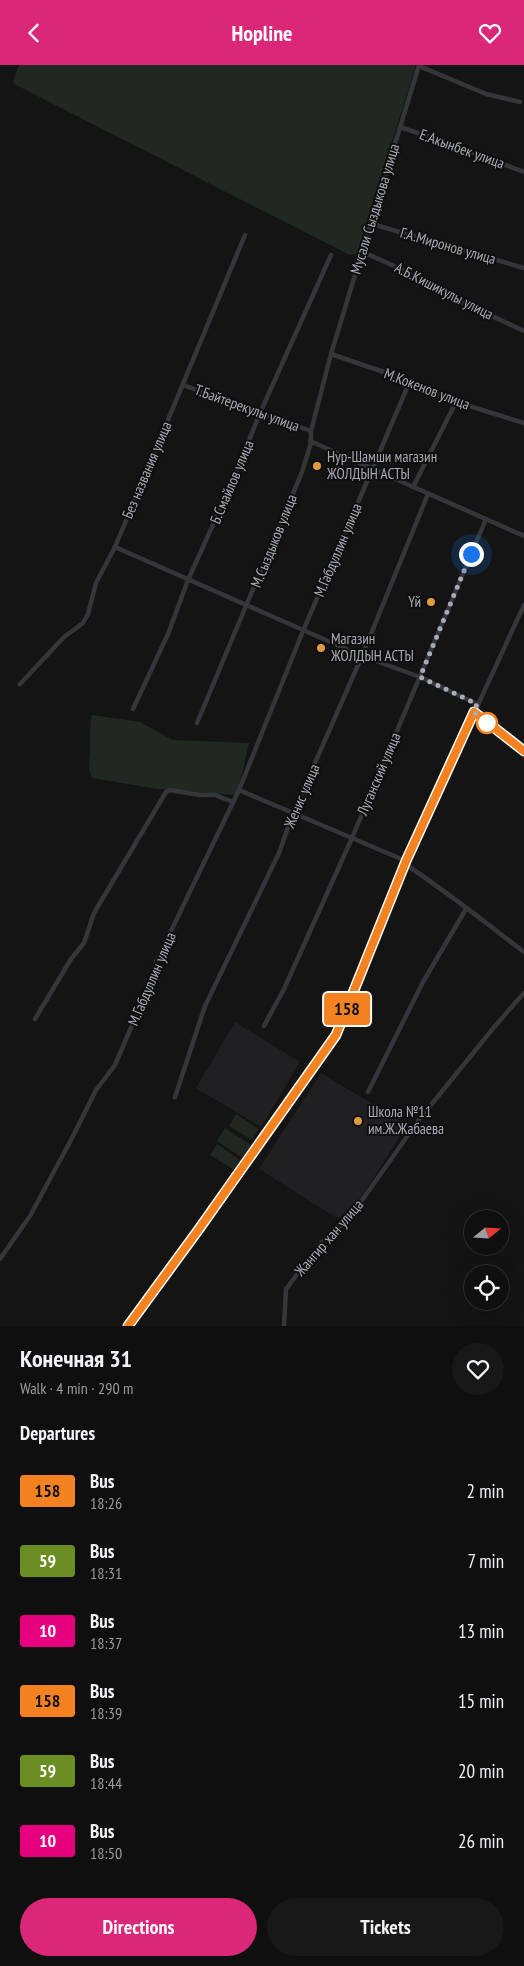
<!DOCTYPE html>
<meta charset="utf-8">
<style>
:root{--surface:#0f0f10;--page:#181819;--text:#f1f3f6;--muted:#9b9c9f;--line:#2f2f30;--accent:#db2777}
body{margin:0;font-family:"PT Sans Narrow",sans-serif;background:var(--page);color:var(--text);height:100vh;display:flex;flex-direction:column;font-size:19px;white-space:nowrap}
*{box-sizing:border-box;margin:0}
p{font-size:16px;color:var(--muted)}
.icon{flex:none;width:28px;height:28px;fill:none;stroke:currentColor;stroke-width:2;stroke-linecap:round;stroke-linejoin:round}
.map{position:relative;height:1261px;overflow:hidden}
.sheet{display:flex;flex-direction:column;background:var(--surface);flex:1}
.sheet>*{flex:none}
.badge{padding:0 10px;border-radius:4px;font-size:18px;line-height:32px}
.needle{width:32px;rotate:72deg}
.tools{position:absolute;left:464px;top:1145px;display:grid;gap:10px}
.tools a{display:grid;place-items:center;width:45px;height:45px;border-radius:50%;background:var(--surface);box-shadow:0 5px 20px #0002,0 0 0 1px var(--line);font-size:25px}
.you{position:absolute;width:25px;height:25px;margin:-12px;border:4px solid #fff;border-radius:50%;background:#1a73e8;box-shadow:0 0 0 8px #1a73e833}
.map>.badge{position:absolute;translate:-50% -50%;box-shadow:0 0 0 2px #fff}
h2{padding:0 20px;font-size:19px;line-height:45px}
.round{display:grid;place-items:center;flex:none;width:52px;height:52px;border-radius:26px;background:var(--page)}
.headline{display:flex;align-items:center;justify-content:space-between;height:85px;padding:0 20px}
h1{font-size:24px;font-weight:600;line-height:38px}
.cta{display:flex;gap:10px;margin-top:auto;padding:10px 20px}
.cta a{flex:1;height:58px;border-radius:30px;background:var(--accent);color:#fff;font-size:20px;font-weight:600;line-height:58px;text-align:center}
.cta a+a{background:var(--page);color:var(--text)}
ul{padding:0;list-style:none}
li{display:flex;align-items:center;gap:15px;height:70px;padding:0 20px}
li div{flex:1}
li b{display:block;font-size:19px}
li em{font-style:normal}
li .badge{min-width:55px;font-weight:700;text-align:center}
header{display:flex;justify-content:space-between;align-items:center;height:65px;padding:0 20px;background:var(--accent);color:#fff;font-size:22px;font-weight:600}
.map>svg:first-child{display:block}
.built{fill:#202022}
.green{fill:#202821}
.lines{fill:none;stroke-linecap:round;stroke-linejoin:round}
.street{stroke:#35363a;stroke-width:4.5}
.line-casing{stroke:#fff;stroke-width:11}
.line{stroke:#f58220;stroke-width:8}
.walk{stroke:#a7acb4;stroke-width:5;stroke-dasharray:0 9}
.poi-dot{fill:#e19b41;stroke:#0f0f10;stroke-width:2}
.stop-dot{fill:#fff;stroke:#f58220;stroke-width:2.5}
.labels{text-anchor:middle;stroke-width:4;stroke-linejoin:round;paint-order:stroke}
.street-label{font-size:15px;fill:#a7acb4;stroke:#0f0f10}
.poi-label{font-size:15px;fill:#a7acb4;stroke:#0f0f10;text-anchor:start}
</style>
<header><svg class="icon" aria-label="back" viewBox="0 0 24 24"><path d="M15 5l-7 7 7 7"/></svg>Hopline<svg class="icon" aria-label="heart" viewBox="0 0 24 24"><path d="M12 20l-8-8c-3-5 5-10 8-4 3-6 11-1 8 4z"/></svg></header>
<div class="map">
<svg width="524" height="1261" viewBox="0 0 524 1261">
<rect width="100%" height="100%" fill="#141415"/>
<g class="built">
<polygon points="235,957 300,997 261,1062 196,1023"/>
<polygon points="321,1008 407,1060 345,1158 259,1104"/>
</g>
<g class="green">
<polygon points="19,0 416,0 357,189 350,190 14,19 13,16"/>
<path d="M92,650L140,657L173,675L249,678L239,721L234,730L157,724L92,713C87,699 90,696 90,682C91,669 89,664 92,650Z"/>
<polygon points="236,1049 259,1064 252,1075 229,1061"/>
<polygon points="225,1063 251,1080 242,1093 217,1076"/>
<polygon points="217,1079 240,1095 234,1105 210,1090"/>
</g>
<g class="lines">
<g class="street">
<polyline points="419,1 486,29 520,37"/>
<polyline points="400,62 433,73 524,107"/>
<polyline points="372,159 524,203"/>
<polyline points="363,187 403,205 443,228 524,266"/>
<polyline points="331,289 410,316 456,337 524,358"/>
<polyline points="183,320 311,366"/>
<polyline points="310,376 524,471"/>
<polyline points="413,422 456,337"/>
<polyline points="115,482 362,591 420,612 477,639"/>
<polyline points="20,619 64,572 83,558 88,549 96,518 115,482 245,170"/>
<polyline points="133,644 168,569 188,515 231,420 260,348 331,190"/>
<polyline points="474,647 524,686"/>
<polyline points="197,658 302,407 311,378 311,366 331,289 419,0"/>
<polyline points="239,725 406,796"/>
<path d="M405,799C446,826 485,857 524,887"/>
<polyline points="35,954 71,894 84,878 94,848 166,727 170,725 200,730 215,730 233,737"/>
<polyline points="264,961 284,924 352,773 486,454"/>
<polyline points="368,1027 423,917 466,844"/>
<polyline points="175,1032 205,941 279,788 293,748 362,591 428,429"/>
<polyline points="0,1194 30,1151 72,1073 96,1025 115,1000 154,909 156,897 239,725 303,566 410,316"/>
<polyline points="128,1261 199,1164 336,971 406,796 524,540"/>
<polyline points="284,1261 286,1224 321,1178 336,1164 346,1158 418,1056 495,961 524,928"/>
</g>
</g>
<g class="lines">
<g class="line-casing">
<polyline id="line" points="128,1261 199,1164 336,970 406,796 474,647 524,686"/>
</g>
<use href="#line" class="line"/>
<polyline class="walk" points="471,489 420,612 477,639 474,647 487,658"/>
</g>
<g class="poi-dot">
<circle cx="317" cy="401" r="5"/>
<circle cx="431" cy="537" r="5"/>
<circle cx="321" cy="583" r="5"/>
<circle cx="358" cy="1056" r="5"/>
</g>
<circle class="stop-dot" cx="487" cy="658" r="10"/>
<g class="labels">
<g class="street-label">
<text transform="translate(462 84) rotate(20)" y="5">Е.Акынбек улица</text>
<text transform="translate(375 144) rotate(-73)" y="5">Мусали Сыздыкова улица</text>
<text transform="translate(448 181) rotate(16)" y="5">Г.А.Миронов улица</text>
<text transform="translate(444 226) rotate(27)" y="5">А.Б.Кишикулы улица</text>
<text transform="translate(427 324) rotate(21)" y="5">М.Кокенов улица</text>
<text transform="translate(247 343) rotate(20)" y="5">Т.Байтерекулы улица</text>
<text transform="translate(147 405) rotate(-67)" y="5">Без названия улица</text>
<text transform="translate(232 417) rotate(-67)" y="5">Б.Смайлов улица</text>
<text transform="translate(274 476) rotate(-68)" y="5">М.Сыздыков улица</text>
<text transform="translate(338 485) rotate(-67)" y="5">М.Габдуллин улица</text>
<text transform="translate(379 709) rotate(-67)" y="5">Луганский улица</text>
<text transform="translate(302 731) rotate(-67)" y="5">Женис улица</text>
<text transform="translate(152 914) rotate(-67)" y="5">М.Габдуллин улица</text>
<text transform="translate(329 1173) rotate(-49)" y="5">Жангир хан улица</text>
</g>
<g class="poi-label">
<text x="327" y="397">Нур-Шамши магазин<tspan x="327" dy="17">ЖОЛДЫН АСТЫ</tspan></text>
<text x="421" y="542" text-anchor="end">Үй</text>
<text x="331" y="579">Магазин<tspan x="331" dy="17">ЖОЛДЫН АСТЫ</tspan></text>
<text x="368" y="1052">Школа №11<tspan x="368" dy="17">им.Ж.Жабаева</tspan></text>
</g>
</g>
</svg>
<div class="tools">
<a><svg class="needle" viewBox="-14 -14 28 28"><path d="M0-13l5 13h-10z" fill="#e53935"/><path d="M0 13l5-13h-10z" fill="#9b9c9f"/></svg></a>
<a><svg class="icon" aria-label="locate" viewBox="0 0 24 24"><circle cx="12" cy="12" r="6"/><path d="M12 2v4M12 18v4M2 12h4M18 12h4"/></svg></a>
</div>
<div class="you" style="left:471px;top:489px"></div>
<b class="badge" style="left:347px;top:944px;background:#f58220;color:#111">158</b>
</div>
<section class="sheet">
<div class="headline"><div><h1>Конечная 31</h1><p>Walk · 4 min · 290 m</p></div><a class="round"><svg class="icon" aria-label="heart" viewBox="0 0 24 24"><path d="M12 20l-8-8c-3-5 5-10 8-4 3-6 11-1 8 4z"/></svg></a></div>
<h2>Departures</h2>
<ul>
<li><span class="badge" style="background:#f58220;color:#111">158</span><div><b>Bus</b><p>18:26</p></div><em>2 min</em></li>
<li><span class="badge" style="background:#6b8e23;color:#fff">59</span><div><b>Bus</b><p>18:31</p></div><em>7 min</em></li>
<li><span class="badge" style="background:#e6007e;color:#fff">10</span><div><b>Bus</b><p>18:37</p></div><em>13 min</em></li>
<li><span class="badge" style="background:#f58220;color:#111">158</span><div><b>Bus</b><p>18:39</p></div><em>15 min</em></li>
<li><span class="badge" style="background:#6b8e23;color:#fff">59</span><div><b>Bus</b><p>18:44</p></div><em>20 min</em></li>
<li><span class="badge" style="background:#e6007e;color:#fff">10</span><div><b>Bus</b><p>18:50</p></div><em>26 min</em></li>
</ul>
<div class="cta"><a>Directions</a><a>Tickets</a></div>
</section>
